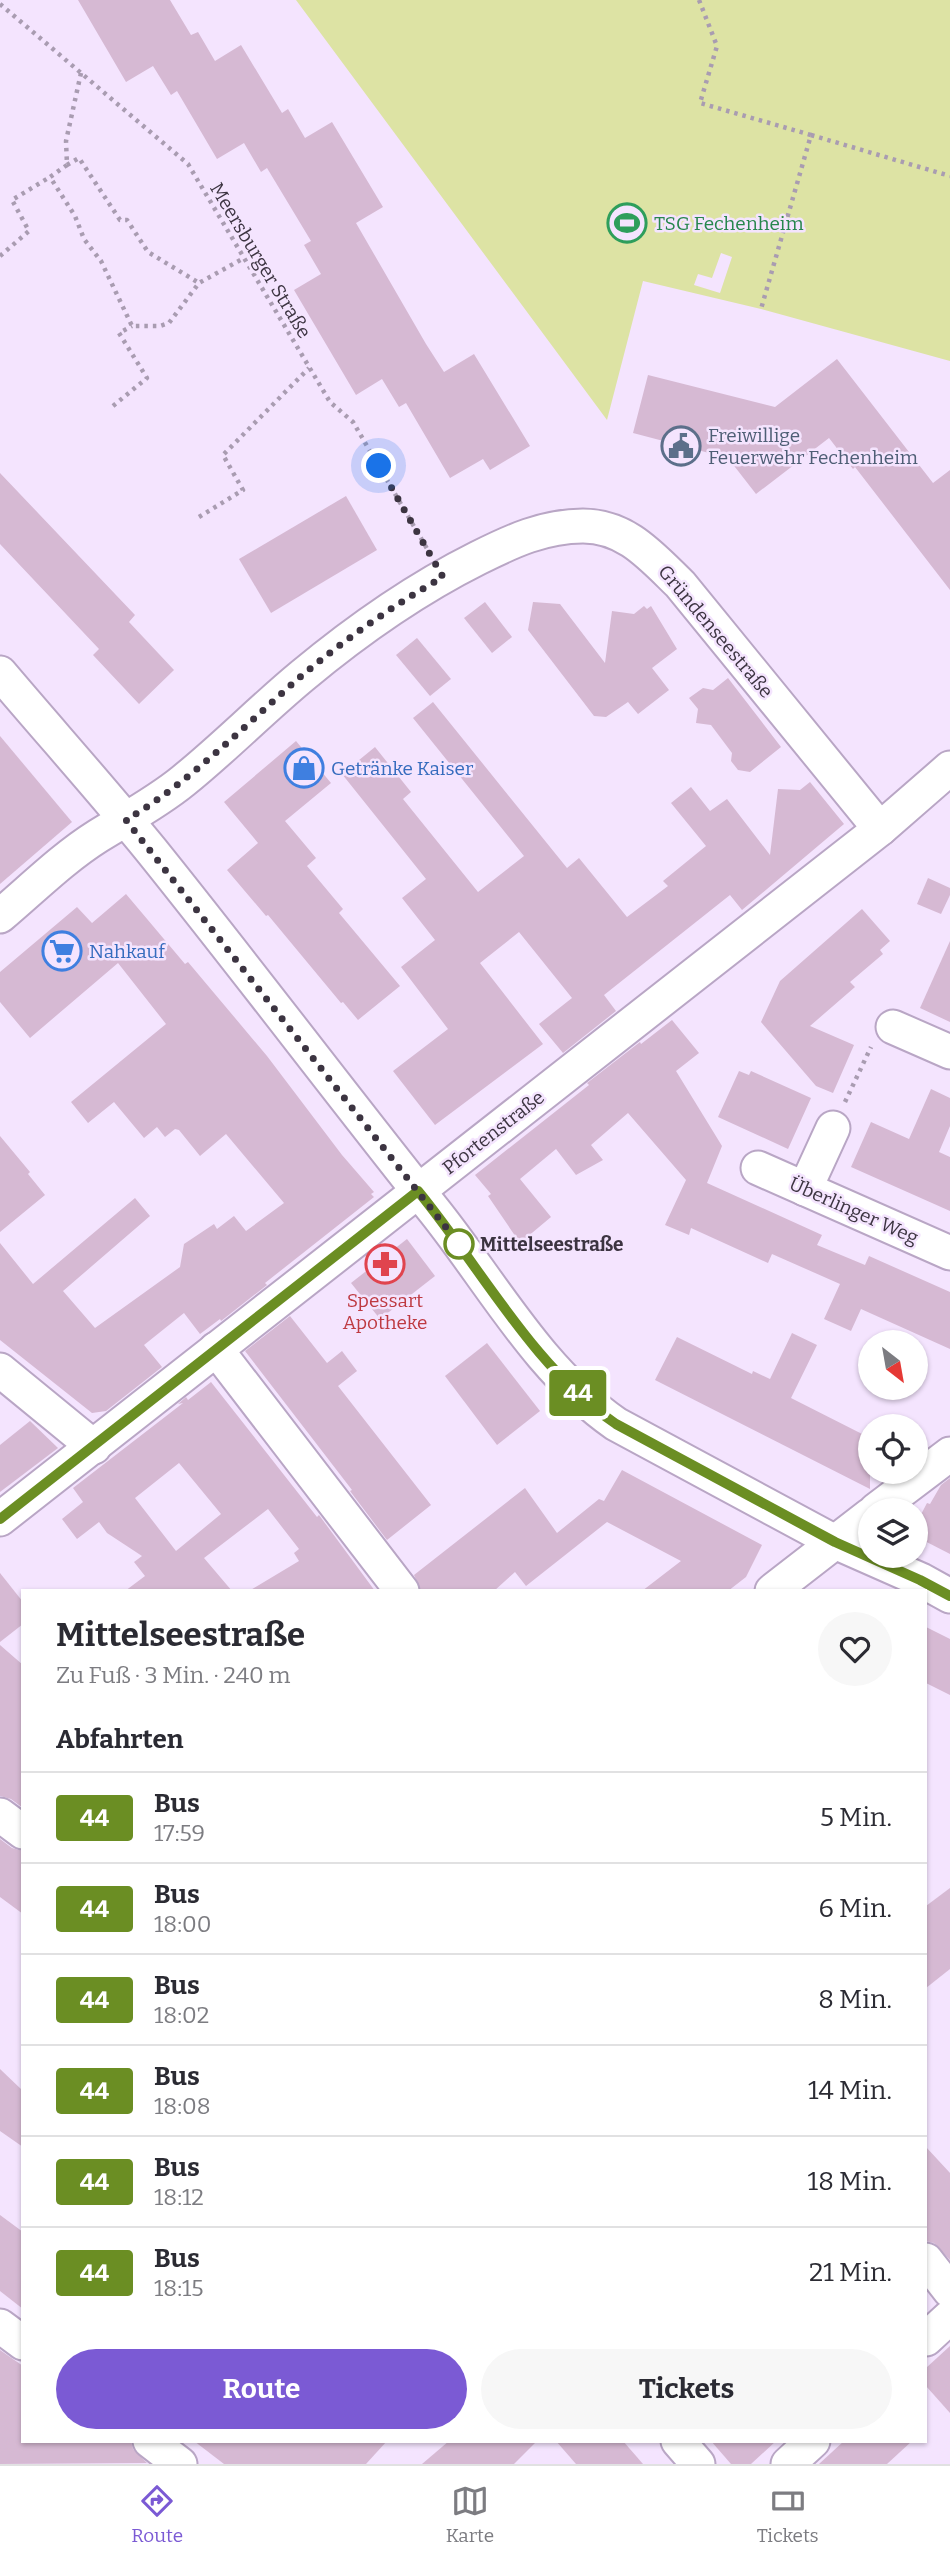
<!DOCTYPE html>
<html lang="de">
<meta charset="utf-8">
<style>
:root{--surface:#fff;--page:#f7f7f7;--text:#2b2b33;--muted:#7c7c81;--line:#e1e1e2;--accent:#7b5ad4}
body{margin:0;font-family:Bitter,serif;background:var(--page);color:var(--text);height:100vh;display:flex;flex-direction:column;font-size:26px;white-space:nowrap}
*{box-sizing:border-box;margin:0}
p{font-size:23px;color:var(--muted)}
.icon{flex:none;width:38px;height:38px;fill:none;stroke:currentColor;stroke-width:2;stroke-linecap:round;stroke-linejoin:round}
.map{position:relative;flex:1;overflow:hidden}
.sheet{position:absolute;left:21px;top:1589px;width:906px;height:854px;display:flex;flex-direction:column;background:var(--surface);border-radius:0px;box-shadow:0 2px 5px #0004}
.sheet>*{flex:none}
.badge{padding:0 14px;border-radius:5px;font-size:24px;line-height:46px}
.needle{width:46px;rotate:149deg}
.tools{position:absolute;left:858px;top:1330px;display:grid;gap:14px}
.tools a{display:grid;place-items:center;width:70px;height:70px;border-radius:50%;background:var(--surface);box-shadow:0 2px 5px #0004;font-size:35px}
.you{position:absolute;width:35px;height:35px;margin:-18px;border:5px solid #fff;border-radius:50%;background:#1a73e8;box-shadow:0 0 0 10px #1a73e833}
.map>.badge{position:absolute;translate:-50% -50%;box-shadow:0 0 0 4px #fff}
h2{padding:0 35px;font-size:26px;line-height:63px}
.round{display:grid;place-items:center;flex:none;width:74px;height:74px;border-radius:37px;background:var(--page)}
.summary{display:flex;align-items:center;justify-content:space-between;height:119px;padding:0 35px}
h1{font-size:33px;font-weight:700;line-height:52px}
.primary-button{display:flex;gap:14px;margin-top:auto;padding:14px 35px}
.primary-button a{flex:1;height:80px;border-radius:42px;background:var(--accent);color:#fff;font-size:28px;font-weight:700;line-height:80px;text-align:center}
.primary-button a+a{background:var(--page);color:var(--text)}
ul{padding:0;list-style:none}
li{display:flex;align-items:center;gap:21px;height:91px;padding:0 35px;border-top:2px solid var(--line)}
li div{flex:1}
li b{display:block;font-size:26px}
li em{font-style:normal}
li .badge{min-width:77px;font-weight:700;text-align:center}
.menu{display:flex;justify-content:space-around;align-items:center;height:98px;border-top:2px solid var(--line);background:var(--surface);font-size:19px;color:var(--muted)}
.menu a{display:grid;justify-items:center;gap:4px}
.menu .current{color:var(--accent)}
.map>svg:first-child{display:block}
.garden{fill:#dde3a4;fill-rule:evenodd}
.building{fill:#d6b9d3;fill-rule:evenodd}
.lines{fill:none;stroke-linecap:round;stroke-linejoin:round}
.minor-casing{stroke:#b9a6c5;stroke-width:37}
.path{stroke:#a99cb1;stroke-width:4.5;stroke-dasharray:3.5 5;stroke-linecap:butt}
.minor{stroke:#fff;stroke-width:33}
.line-casing{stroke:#fff;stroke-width:16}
.line{stroke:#6b8e23;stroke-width:10}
.walk{stroke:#3c3441;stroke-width:7;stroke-dasharray:0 12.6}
.stop-dot{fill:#fff;stroke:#6b8e23;stroke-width:3.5}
.labels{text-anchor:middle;stroke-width:5;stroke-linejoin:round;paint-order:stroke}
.leisure-label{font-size:19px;fill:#27864d;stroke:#f4e4fe;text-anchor:start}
.street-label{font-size:19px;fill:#3c3441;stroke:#f4e4fe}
.service-label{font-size:19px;fill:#4e5e75;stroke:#f4e4fe;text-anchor:start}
.shop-label{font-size:19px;fill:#366cbe;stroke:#f4e4fe;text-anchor:start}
.stop-label{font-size:19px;font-weight:bold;fill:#3c3441;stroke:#f4e4fe;text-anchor:start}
.health-label{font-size:19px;fill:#be3a42;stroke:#f4e4fe}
</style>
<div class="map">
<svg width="950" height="2464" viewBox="0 0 950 2464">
<rect width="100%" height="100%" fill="#f4e4fe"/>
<path class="garden" d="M296,0H950V361L761,309L643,281L607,420ZM721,253L732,257L720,293L694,285L698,274L712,278Z"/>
<g class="building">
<polygon points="78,0 170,0 191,35 198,32 215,61 241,45 282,113 288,109 305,138 332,122 383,207 356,223 426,344 444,372 474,354 530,446 490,470 483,459 450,478 406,403 399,407 382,379 356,395 294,290 321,274 304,245 311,241 267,168 261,172 244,143 217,159 177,91 171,95 153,66 126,82"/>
<polygon points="837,359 933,483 950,470 950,590 855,467 853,469 829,438 756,494 728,458 633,433 648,375 775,407"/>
<polygon points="0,473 135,615 129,622 174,670 139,704 93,655 99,649 0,544"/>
<polygon points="346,496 377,550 271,613 239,559"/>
<polygon points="485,602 512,637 492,653 464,618"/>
<polygon points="533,602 560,604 605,663 612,611 634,614 644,606 647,609 651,606 677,649 652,668 669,690 638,714 628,702 606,717 594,716 528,630"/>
<polygon points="417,638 451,679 430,696 396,655"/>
<polygon points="728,678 781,747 750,772 738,770 731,761 732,753 711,725 696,723 698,709 689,698 703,688 713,690"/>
<polygon points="433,702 567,868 579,858 627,917 668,886 663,881 706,846 671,803 691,787 710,811 727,799 770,855 778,789 800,790 810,782 844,824 742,910 730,895 604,995 616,1011 563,1053 539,1024 572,998 519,932 480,963 543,1044 435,1125 393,1071 448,1029 401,967 435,940 402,898 426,879 342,774 375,747 411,792 403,799 478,892 524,856 413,718"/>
<polygon points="0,736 72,822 0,884"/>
<polygon points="296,741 331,783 285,821 316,858 307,866 343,909 339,913 400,986 358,1020 343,1002 341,1003 268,915 266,916 227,870 258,843 224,802"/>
<polygon points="928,878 950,888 950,895 941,914 917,904"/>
<polygon points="126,894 185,964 188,962 267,1056 342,1155 374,1192 371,1194 374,1197 265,1283 267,1285 221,1321 220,1319 200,1334 184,1313 144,1345 162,1367 106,1411 92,1413 0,1340 0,1243 33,1284 135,1198 150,1216 63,1291 95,1328 180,1267 184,1244 214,1224 217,1229 234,1216 246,1231 284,1203 226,1134 200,1156 179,1130 175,1129 165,1137 157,1127 144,1138 114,1102 88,1123 71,1102 166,1024 118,963 30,1038 0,1002 0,972 77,907 92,923"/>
<polygon points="862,909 890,941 880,950 883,954 850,982 855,987 810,1026 854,1045 833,1093 816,1086 761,1022 780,981"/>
<polygon points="950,941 950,1022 920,1008"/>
<polygon points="672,1020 699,1053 676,1071 722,1146 707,1183 822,1235 817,1245 865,1265 869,1256 950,1292 950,1349 861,1309 851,1331 824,1319 840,1284 772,1254 768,1263 691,1228 689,1235 665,1225 686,1180 628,1113 591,1145 603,1160 576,1175 556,1149 520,1179 551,1217 520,1243 488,1196 491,1194 475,1175 589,1085 587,1083 640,1042 641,1044"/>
<polygon points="739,1071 749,1075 751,1071 811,1098 788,1149 718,1117"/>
<polygon points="931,1089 950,1098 950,1126 939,1152 950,1157 950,1211 851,1167 871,1122 909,1139"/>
<polygon points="0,1136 30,1172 28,1174 45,1195 0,1232"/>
<polygon points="407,1239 435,1276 380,1319 351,1283"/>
<polygon points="290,1316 327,1363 342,1351 357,1371 338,1386 431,1505 387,1540 350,1491 352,1490 245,1351"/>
<polygon points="792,1333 817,1345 791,1398 870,1438 870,1489 655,1380 677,1337 752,1374 753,1371 770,1379"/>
<polygon points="487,1343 540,1411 497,1445 445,1376"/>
<path d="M211,1382L317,1517L319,1515L375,1591H249L299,1561L294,1553L299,1549L268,1509L204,1558L232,1591H125L145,1576L134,1562L142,1556L107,1533L99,1522L77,1539L62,1519L83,1502L73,1488L183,1403L178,1404L186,1397L188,1400ZM179,1463L221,1514L176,1551L135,1498Z"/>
<polygon points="30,1421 58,1448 0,1492 0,1445"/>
<polygon points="622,1470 762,1545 746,1577 728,1591 642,1591 681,1561 607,1522 526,1586 515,1572 494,1591 421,1591 414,1575 525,1488 557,1533 599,1499 604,1501"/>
<polygon points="950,1478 950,1554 915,1536 915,1526 927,1503 930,1504 941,1485"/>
<polygon points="0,1573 23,1602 23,1624 0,1642"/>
<polygon points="926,1627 950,1639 950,1695 926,1683"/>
<polygon points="0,1645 23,1665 23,1808 11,1799 0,1796"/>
<polygon points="0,1839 12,1848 23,1851 23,1914 0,1897"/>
<polygon points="950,1888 950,1969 926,1988 926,1906"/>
<polygon points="0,2069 23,2091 23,2147 0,2131"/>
<polygon points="926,2147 950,2173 950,2260 934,2243 926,2241"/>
<polygon points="0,2215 23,2232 23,2309 0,2291"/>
<polygon points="950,2346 950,2413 926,2386 926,2368"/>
<polygon points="0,2350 23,2366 23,2441 131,2441 133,2449 147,2463 0,2464"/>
<polygon points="194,2441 387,2441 366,2464 224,2464"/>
<polygon points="449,2441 537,2441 514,2464 422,2464"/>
<polygon points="556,2441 623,2441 643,2464 576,2464"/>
<polygon points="711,2441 776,2441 751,2464 731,2464"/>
<polygon points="844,2441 912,2441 887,2464 819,2464"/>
</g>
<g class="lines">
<g class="minor-casing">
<g id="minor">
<path d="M0,673C50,732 102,790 151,850C246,968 337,1089 432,1208C491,1281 537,1369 616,1424L835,1542L921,1580L950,1596"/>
<path d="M0,916C32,889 63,858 98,836C127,818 156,803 183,781C224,748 261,710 302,676C356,631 414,590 478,558C512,541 544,526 583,526C626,526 651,556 680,584L880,829"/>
<polyline points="893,1027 950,1052"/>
<polyline points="758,1168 950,1253"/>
<polyline points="805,1189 833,1128"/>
<polyline points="216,1349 402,1591"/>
<polyline points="0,1370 94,1447"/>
<polyline points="876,1510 950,1454"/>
<polyline points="0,1519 880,829 950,768"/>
<polyline points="772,1591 870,1515"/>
<polyline points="0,1815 23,1832"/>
<polyline points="926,2260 950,2291"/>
<polyline points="0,2326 23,2343"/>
<polyline points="926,2339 950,2317"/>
<polyline points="150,2441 180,2464"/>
<polyline points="678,2441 698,2464"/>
<polyline points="788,2464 813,2441"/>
</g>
</g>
<g class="path">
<polyline points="699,0 717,46 700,103 811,135 761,309"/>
<polyline points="0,4 188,164 330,402 353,422 429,552"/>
<polyline points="81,73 66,141 67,165 79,158 120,220 127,220 148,252 199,283"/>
<polyline points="811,135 950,176"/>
<polyline points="67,165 50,177 75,216 84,239 101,261 132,326 160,326 169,323 199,283 244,258"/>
<polyline points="0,256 29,231 12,200 50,177"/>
<polyline points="113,406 147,378 119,333 132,326"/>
<polyline points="199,517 243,490 223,455 309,368"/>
<polyline points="845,1102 871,1047"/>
</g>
<use href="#minor" class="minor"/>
</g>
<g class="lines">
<g class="line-casing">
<path id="line" d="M0,1519L418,1191C482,1269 532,1366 616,1424L835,1542L920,1580L950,1596"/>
</g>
<use href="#line" class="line"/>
<path class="walk" d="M379,466L443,577C392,606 344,640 299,678C243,727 190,782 126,820L459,1244"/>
</g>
<defs>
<g id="stadium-ring" transform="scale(2.0125)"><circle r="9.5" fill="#f4e4fe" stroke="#2e9e5b" stroke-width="1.5"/><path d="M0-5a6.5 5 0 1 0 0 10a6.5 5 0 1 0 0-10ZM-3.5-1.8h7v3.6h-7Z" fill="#2e9e5b"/></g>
<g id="civic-ring" transform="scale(2.0125)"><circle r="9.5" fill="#f4e4fe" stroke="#5c6f8a" stroke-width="1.5"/><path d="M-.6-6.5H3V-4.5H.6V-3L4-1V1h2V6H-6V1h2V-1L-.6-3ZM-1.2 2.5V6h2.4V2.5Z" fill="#5c6f8a"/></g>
<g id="shop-ring" transform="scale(2.0125)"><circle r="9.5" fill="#f4e4fe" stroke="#3f7fe0" stroke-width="1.5"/><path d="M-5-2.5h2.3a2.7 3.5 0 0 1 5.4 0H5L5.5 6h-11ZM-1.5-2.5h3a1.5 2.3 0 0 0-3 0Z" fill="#3f7fe0"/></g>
<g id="supermarket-ring" transform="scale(2.0125)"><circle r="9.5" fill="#f4e4fe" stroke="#3f7fe0" stroke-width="1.5"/><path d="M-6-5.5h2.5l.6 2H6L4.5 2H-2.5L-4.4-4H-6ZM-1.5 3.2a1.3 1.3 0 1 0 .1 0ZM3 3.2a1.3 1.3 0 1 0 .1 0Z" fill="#3f7fe0"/></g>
<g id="pharmacy-ring" transform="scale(2.0125)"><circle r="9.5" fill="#f4e4fe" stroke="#e0444e" stroke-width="1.5"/><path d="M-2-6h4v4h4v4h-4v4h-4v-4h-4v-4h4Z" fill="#e0444e"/></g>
</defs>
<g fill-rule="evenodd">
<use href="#stadium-ring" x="627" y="223"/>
<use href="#civic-ring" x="681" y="446"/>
<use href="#shop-ring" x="304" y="768"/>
<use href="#supermarket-ring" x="62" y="951"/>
<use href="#pharmacy-ring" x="385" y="1264"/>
</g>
<circle class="stop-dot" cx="459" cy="1244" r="14"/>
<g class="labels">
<g class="leisure-label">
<text x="654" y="230">TSG Fechenheim</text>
</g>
<g class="street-label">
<text transform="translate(261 260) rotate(59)" y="7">Meersburger Straße</text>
<text transform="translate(716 631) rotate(50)" y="7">Gründenseestraße</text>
<text transform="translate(493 1132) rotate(-38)" y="7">Pfortenstraße</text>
<text transform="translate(854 1210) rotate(24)" y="7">Überlinger Weg</text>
</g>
<g class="service-label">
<text x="708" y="442">Freiwillige<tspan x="708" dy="22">Feuerwehr Fechenheim</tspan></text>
</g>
<g class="shop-label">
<text x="331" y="775">Getränke Kaiser</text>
<text x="89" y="958">Nahkauf</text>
</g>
<g class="stop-label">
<text x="480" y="1251">Mittelseestraße</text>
</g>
<g class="health-label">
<text x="385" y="1307">Spessart<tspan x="385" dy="22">Apotheke</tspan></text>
</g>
</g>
</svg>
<div class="tools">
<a><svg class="needle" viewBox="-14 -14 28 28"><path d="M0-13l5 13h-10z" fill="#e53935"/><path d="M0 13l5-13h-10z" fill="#7c7c81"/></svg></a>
<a><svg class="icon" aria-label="locate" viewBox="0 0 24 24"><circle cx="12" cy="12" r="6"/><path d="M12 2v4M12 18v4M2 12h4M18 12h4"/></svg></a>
<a><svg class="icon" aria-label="layers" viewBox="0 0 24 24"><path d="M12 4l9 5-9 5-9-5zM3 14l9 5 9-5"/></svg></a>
</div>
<div class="you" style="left:379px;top:466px"></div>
<b class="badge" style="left:578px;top:1393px;background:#6b8e23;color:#fff">44</b>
<section class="sheet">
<div class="summary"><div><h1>Mittelseestraße</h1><p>Zu Fuß · 3 Min. · 240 m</p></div><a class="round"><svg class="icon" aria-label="heart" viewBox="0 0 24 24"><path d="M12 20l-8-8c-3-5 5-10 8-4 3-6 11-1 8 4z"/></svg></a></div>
<h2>Abfahrten</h2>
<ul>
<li><span class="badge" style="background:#6b8e23;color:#fff">44</span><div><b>Bus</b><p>17:59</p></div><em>5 Min.</em></li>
<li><span class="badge" style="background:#6b8e23;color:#fff">44</span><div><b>Bus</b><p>18:00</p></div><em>6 Min.</em></li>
<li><span class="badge" style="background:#6b8e23;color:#fff">44</span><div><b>Bus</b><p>18:02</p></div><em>8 Min.</em></li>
<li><span class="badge" style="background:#6b8e23;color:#fff">44</span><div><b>Bus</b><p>18:08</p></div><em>14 Min.</em></li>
<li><span class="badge" style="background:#6b8e23;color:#fff">44</span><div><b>Bus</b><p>18:12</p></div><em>18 Min.</em></li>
<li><span class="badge" style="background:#6b8e23;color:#fff">44</span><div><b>Bus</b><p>18:15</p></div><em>21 Min.</em></li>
</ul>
<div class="primary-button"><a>Route</a><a>Tickets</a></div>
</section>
</div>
<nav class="menu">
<a class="current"><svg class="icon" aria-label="directions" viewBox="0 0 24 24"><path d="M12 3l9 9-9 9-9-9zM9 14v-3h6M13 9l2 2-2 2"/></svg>Route</a>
<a><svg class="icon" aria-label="map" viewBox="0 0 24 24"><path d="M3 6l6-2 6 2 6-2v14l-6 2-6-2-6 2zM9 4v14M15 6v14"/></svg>Karte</a>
<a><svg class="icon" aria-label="tickets" viewBox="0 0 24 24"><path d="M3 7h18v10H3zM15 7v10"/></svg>Tickets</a>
</nav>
